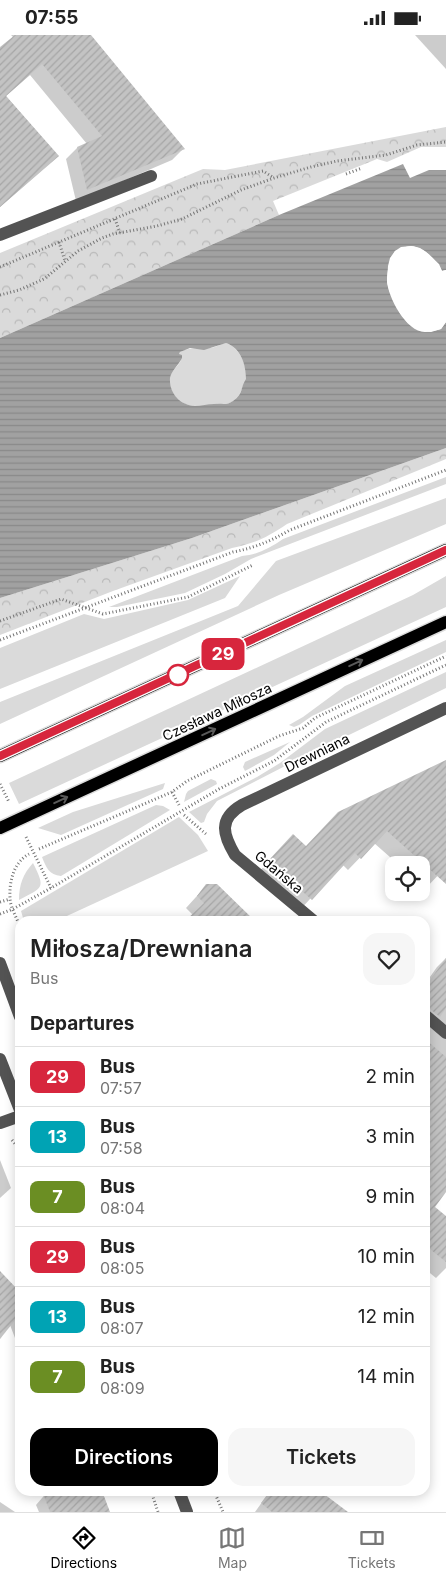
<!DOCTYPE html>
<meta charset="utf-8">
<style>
:root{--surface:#fff;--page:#f6f6f6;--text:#222;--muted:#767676;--line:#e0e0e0;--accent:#000}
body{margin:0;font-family:Inter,sans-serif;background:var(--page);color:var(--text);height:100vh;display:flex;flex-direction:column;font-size:19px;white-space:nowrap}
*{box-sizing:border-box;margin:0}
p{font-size:16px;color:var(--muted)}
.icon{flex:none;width:28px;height:28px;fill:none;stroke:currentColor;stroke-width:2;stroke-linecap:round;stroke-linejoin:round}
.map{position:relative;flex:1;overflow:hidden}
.panel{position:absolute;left:15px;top:881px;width:415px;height:580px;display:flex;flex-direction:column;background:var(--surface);border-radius:15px;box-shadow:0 2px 12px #0003}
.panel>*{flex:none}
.badge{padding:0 10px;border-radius:8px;font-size:18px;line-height:32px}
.fabs{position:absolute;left:385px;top:821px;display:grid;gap:10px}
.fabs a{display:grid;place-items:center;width:45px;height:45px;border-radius:10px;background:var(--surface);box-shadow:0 2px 12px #0003;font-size:25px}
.map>.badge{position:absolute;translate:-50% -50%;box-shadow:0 0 0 2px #fff}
h2{padding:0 15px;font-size:19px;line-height:45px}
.round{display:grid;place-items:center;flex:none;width:52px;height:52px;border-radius:15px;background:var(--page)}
.summary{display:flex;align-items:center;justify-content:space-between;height:85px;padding:0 15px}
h1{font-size:24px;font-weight:600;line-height:38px}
.action{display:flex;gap:10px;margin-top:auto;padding:10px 15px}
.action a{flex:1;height:58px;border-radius:15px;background:var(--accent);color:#fff;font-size:20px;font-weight:600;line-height:58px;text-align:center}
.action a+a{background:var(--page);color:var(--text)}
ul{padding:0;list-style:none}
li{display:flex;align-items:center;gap:15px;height:60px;padding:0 15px;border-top:1px solid var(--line)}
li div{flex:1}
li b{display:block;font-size:19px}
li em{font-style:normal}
li .badge{min-width:55px;font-weight:700;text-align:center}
.status{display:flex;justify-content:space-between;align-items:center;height:35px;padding:0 25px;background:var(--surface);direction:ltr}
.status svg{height:14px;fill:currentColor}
.tab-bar{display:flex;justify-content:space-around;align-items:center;height:70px;border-top:1px solid var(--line);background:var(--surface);font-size:14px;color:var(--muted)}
.tab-bar a{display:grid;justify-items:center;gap:2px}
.tab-bar .on{color:var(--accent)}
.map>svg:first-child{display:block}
.green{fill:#dadada}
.park{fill:url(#park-crowns)}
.water{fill:url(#water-rules);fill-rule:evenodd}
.pier{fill:#fff}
.shadow{fill:#0003}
.building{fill:url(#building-hatch)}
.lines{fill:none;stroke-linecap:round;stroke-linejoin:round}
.major-casing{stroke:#dbdbdb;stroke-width:15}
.path{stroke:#757575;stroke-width:3;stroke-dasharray:1 2.5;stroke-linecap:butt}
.minor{stroke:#535353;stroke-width:12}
.major{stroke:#000;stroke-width:12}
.oneway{stroke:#595959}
.line-casing{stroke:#fff;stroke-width:11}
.line{stroke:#d7263d;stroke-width:8}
.stop-dot{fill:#fff;stroke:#d7263d;stroke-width:2.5}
.labels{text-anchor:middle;stroke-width:4;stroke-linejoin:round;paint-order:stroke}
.street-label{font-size:14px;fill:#000;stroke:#fff}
</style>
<div class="status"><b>07:55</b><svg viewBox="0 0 49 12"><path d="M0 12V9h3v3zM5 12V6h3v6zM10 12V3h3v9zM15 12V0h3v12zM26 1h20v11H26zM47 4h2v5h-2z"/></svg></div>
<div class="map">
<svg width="446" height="1477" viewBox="0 0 446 1477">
<defs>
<pattern id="park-crowns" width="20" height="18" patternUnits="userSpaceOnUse" patternTransform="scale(1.25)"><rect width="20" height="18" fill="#dadada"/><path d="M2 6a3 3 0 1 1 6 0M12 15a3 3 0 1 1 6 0" fill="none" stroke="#b9b9b9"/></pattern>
<pattern id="water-rules" width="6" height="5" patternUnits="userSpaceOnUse" patternTransform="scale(1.25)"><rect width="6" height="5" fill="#a1a1a1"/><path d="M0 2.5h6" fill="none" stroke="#898989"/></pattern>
<pattern id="building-hatch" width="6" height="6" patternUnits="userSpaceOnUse" patternTransform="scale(1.25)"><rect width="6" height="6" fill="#c3c3c3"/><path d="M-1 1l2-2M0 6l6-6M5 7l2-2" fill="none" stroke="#a6a6a6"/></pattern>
</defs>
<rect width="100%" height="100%" fill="#fff"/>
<g class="green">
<path d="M226,308C241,313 246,331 247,344C240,353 244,358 232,367C225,371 221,368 214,369C207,370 201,372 194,371C180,370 167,357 170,341C172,336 179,330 181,325L179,319L180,317C187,312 201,314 211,313C216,312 221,309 226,308Z"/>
<path d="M446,442V449L251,524L225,539L185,558L117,572H109L242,521C257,520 270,513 283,504Z"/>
<polygon points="446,463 446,489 279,560 0,689 0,667 238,571 276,526"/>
<polygon points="240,541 225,563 0,654 0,613 84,579 104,584 188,565"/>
<polygon points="446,541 446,572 19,769 9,748 413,560"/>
<polygon points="446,605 446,617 312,681 299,690 294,692 289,690 303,682 345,651"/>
<polygon points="446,637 446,653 289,729 217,766 207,779 204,787 201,788 189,777 257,742 280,728 325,694"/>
<polygon points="290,707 274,720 245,736 243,732 245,727"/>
<polygon points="211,744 216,746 217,749 184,767 186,759 188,756"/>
<polygon points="165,748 163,754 61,800 38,793 73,777"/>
<path d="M156,770L163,771L170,775L61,841C49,840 46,832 42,822Z"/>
<polygon points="179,782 198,800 208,816 56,886 24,886 21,876"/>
<path d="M33,828C46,854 43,852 19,865C19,850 23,839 33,828Z"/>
</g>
<g class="park">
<polygon points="446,92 446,112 421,112 387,127 377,124 273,166 279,180 0,303 0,218 203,134 225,135"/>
<path d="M446,413V424L287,489C266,503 256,508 232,513L113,556L0,600V563L192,503Z"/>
</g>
<path class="water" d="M403,129L410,143L429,135H446V235L442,236C437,225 424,212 411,211C407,211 400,214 395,216C390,226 387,234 387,246C388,262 406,297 425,297C430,297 436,295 441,294L446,287V413L192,503L0,563V303L279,180ZM226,308C241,313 246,330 246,344C240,353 244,358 233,366C226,371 222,368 214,369C208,369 201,371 195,371C180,370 169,358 170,343C171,336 179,330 182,323V320L179,319L180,317L190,313L204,315Z"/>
<polygon class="pier" points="411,211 420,213 426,217 439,229 442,236 446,235 446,237 440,238 431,224 419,215 410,213 402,214 397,218 392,224 390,246 391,254 402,276 409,285 419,292 431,295 439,292 446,285 446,287 441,294 431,297 420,296 407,287 400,278 389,255 387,247 388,231 390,223 395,216 401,212"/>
<g class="shadow">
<polygon points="11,0 89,0 183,114 172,125 76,166 66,124 77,113 87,109 30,40 6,61 58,121 0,172 0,14 14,3"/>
<polygon points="415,0 446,0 446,34"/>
<polygon points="446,726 446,832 425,854 421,850 421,830 399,830 374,808 348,835 342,829 299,876 257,839 281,813 301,815"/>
<polygon points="206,851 251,884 250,886 186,886 193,880 186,873"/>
<polygon points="446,923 446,1155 433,1172 446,1183 446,1233 436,1243 425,1234 425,949 437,932"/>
<polygon points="0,1125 11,1153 0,1163"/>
<polygon points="0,1238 14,1252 20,1250 20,1316 10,1290 0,1302"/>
<polygon points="48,1456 108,1477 39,1477 36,1470"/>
<polygon points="270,1456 323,1477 255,1477"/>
<polygon points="0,1467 15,1477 0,1477"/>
</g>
<g class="building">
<polygon points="15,0 91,0 185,114 87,155 77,112 102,101 42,29 6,61 59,121 0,172 0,12"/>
<polygon points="446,725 446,849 387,796 361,824 355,818 312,865 268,826 293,799 306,811 338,777"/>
<polygon points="206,849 217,849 255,886 185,886 204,868 197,861"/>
<polygon points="446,923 446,973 440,982 430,974 425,972 425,952"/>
<polygon points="425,1004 446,1022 446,1157 435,1172 446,1181 446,1227 425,1210"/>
<polygon points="0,1236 20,1257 20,1279 0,1304"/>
<polygon points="42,1456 102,1456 110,1477 50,1477"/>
<polygon points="270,1456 320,1456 348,1477 272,1477 261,1468"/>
</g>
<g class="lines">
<g class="major-casing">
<g id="major">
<polyline points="0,721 446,515"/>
<polyline points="0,793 446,587"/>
</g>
</g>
<g class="path">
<polyline points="346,139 362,133"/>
<polyline points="115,184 120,198"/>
<polyline points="59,207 65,226"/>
<polyline points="0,232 197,149 263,136 274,143"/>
<polyline points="0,260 19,255 44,244 78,216 102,203 113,199 157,191 182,184 241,155 274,143 311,132 337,126 386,120 417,110 446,107"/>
<polyline points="0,586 61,564 103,579 188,562 253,530"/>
<path d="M0,605L233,517C254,513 271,506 290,495L446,435"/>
<polyline points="0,749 9,767"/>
<polyline points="172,757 179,770"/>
<polyline points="184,780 206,799"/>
<polyline points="26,802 51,853"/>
<polyline points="39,814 172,757 187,746 279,701 303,693 315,683 446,621"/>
<polyline points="0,867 10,864"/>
<polyline points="0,879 13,874 51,853 219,754 274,726 326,687 446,630"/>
<path d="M20,892C17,883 10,872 10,863C9,846 14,827 29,819"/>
<polyline points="12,1105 20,1115"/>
<polyline points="151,1456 158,1477"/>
<polyline points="214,1456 223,1477"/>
</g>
<g class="minor">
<polyline points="0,200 151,141"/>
<path d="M314,886L235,820C223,800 218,784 242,770L446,673"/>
<polyline points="0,928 20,982"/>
<polyline points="425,980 446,998"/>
<polyline points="0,1024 20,1075"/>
<polyline points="0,1088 20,1081"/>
<polyline points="179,1456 187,1477"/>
</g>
<use href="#major" class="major"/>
</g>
<defs><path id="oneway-shaft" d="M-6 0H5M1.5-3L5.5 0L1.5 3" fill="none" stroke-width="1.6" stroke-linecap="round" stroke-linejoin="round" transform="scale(1.25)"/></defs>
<g class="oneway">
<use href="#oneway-shaft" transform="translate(356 628) rotate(-25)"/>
<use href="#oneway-shaft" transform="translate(209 697) rotate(-25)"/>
<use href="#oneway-shaft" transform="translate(61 765) rotate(-25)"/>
</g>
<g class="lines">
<g class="line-casing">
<polyline id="line" points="0,721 446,515"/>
</g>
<use href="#line" class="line"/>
</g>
<circle class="stop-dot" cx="178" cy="640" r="10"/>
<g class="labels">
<g class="street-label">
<text transform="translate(217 677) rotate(-25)" y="5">Czesława Miłosza</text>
<text transform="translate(317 718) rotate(-26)" y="5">Drewniana</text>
<text transform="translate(279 837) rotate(40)" y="5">Gdańska</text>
</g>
</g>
</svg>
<div class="fabs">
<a><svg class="icon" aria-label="locate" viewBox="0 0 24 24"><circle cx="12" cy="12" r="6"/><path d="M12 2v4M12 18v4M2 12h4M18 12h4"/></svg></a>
</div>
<b class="badge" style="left:223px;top:619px;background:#d7263d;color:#fff">29</b>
<section class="panel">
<div class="summary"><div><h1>Miłosza/Drewniana</h1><p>Bus</p></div><a class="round"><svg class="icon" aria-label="heart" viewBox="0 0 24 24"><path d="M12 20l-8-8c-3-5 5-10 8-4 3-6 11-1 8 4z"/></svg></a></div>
<h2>Departures</h2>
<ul>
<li><span class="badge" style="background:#d7263d;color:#fff">29</span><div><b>Bus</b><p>07:57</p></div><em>2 min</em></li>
<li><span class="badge" style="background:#00a3b4;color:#fff">13</span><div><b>Bus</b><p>07:58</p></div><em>3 min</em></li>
<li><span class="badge" style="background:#6b8e23;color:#fff">7</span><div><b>Bus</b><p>08:04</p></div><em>9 min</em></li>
<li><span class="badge" style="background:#d7263d;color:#fff">29</span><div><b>Bus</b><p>08:05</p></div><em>10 min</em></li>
<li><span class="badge" style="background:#00a3b4;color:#fff">13</span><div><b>Bus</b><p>08:07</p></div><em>12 min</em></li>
<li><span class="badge" style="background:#6b8e23;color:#fff">7</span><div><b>Bus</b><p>08:09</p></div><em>14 min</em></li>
</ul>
<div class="action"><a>Directions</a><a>Tickets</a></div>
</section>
</div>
<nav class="tab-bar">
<a class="on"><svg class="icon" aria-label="directions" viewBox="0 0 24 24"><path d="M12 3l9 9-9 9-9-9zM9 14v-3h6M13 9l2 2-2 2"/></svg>Directions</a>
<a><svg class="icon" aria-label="map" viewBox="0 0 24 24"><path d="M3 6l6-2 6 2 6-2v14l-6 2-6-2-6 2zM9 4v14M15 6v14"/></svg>Map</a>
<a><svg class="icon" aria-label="tickets" viewBox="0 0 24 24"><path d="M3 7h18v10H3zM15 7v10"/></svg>Tickets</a>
</nav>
